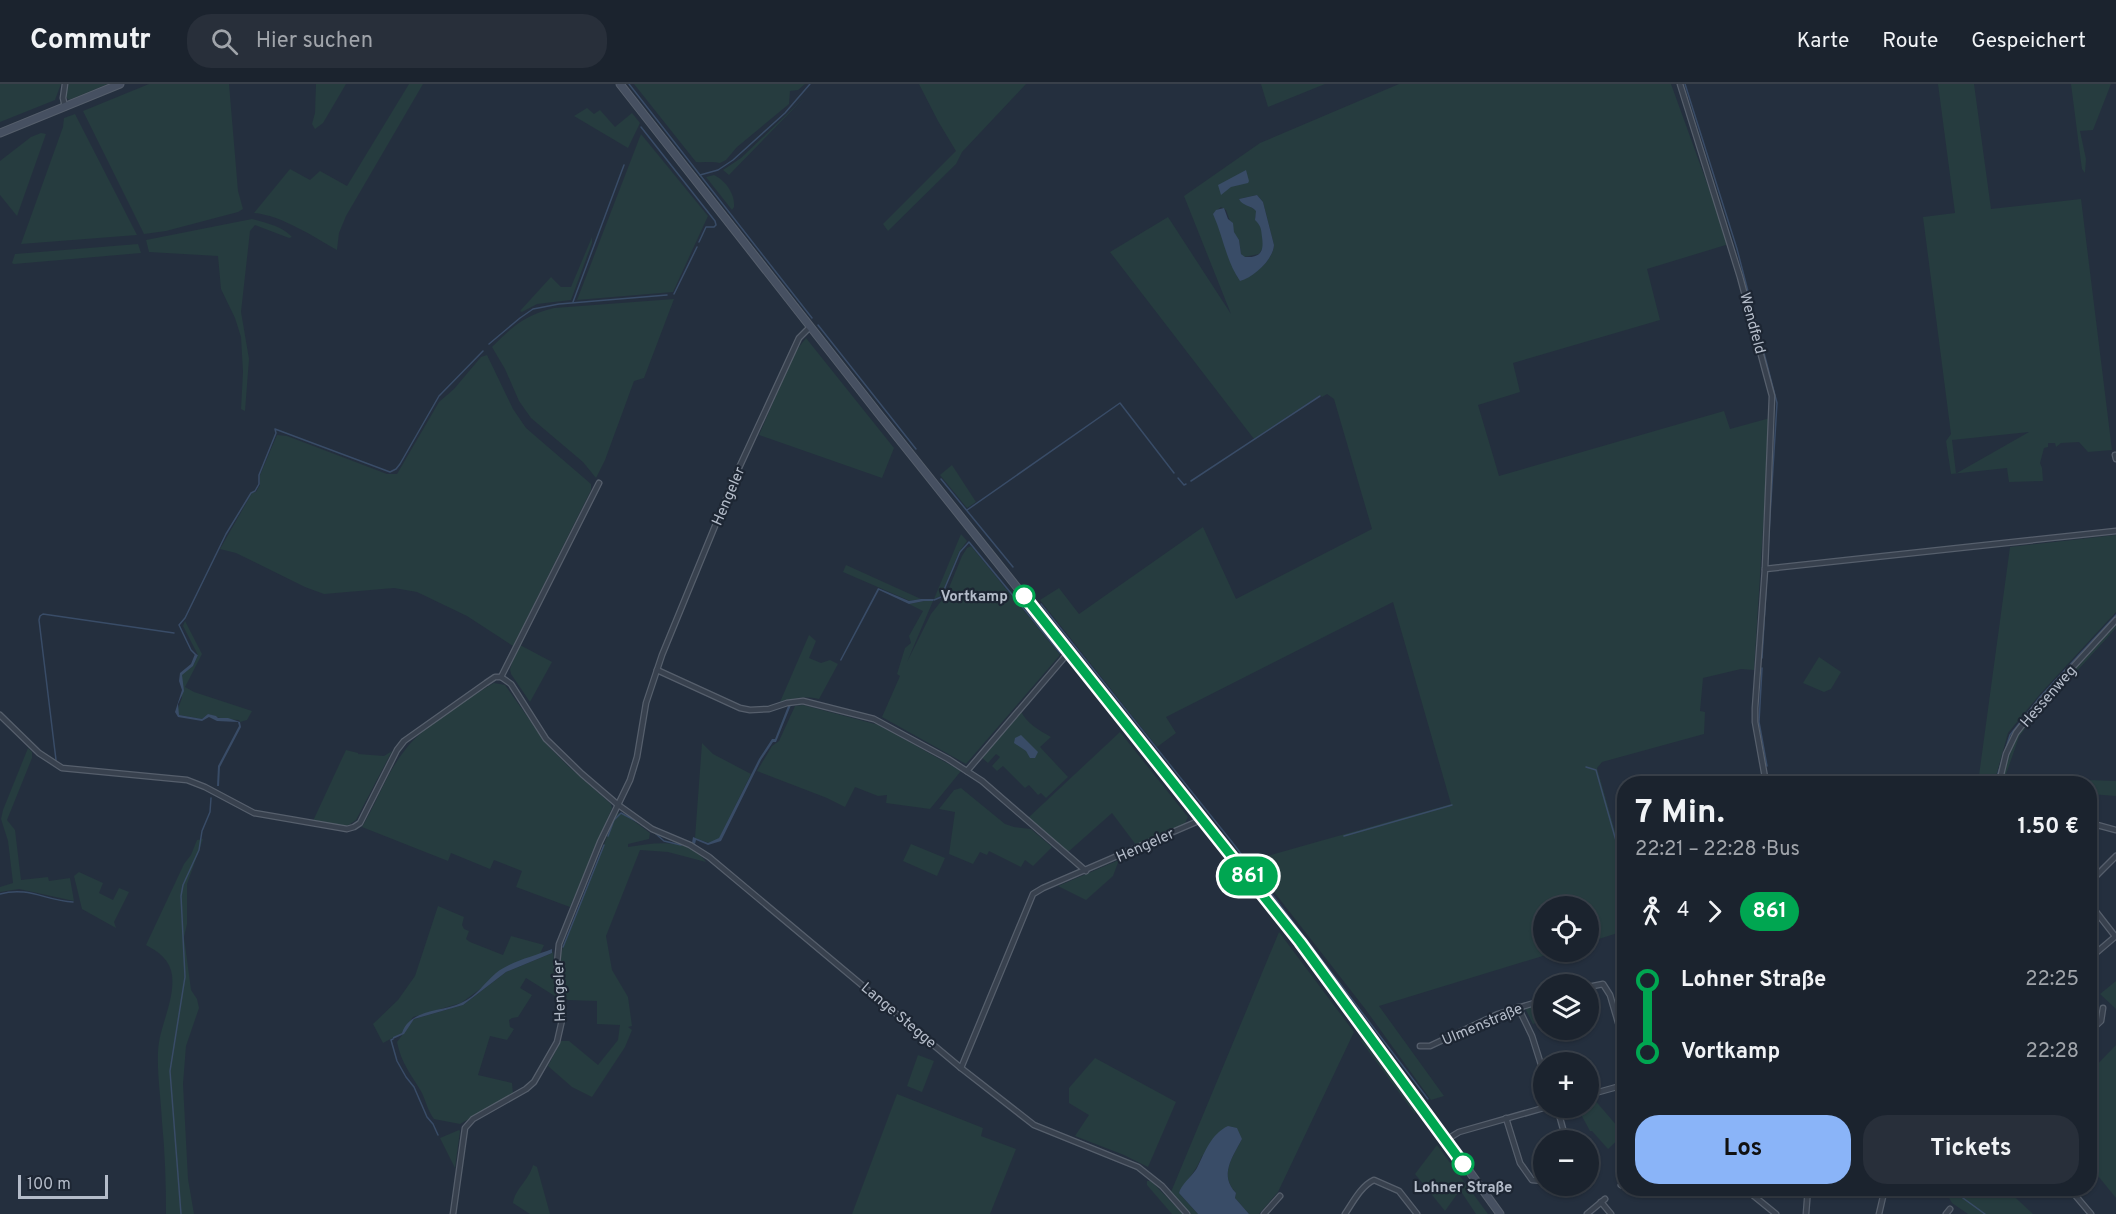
<!DOCTYPE html>
<html lang="de">
<meta charset="utf-8">
<style>
:root{--surface:#1b232e;--page:#282f3a;--text:#f1f3f6;--muted:#a0a4aa;--line:#39404a;--accent:#8ab4f8}
body{margin:0;font-family:Overpass,sans-serif;background:var(--page);color:var(--text);height:100vh;display:flex;flex-direction:column;font-size:22px;white-space:nowrap}
*{box-sizing:border-box;margin:0}
p{font-size:20px;color:var(--muted)}
.icon{flex:none;width:33px;height:33px;fill:none;stroke:currentColor;stroke-width:2;stroke-linecap:round;stroke-linejoin:round}
.map{position:relative;flex:1;overflow:hidden}
.drawer{position:absolute;left:1617px;top:692px;width:480px;height:420px;display:flex;flex-direction:column;background:var(--surface);border-radius:24px;box-shadow:0 2px 4px #0004,0 0 0 2px var(--line)}
.drawer>*{flex:none}
.badge{padding:0 12px;border-radius:20px;font-size:21px;line-height:39px}
.controls{position:absolute;left:1533px;top:812px;display:grid;gap:12px}
.controls a{display:grid;place-items:center;width:66px;height:66px;border-radius:50%;background:var(--surface);box-shadow:0 2px 4px #0004,0 0 0 2px var(--line);font-size:30px}
.scale{position:absolute;left:18px;bottom:15px;width:90px;box-sizing:border-box;padding-left:6px;border:3px solid #b4bcc9;border-top:0;font-size:16px;line-height:21px;white-space:nowrap;color:#b4bcc9;-webkit-text-stroke:4px #1d2633;paint-order:stroke}
.map>.badge{position:absolute;translate:-50% -50%;box-shadow:0 0 0 3px #fff}
.legs{display:flex;align-items:center;gap:9px;height:66px;padding:0 18px;font-size:20px}
.legs p{margin-inline-start:auto}
.headline{display:flex;align-items:center;justify-content:space-between;height:102px;padding:0 18px}
h1{font-size:33px;font-weight:700;line-height:45px}
.button{display:flex;gap:12px;margin-top:auto;padding:12px 18px}
.button a{flex:1;height:69px;border-radius:24px;background:var(--accent);color:#111;font-size:24px;font-weight:700;line-height:69px;text-align:center}
.button a+a{background:var(--page);color:var(--text)}
ul{padding:0 18px;list-style:none}
li{display:flex;align-items:center;gap:21px;height:72px;font-size:22px}
li i{display:grid;place-items:center;width:9px;height:100%;margin:0 8px;background:currentColor}
li i::after{content:'';width:15px;height:15px;margin:-8px;border:4px solid;border-radius:50%;background:var(--surface)}
li p{margin-inline-start:auto}
li:first-child i{background:linear-gradient(#0000 50%,currentColor 0)}
li:last-child i{background:linear-gradient(currentColor 50%,#0000 0)}
header{display:flex;align-items:center;gap:36px;box-sizing:border-box;height:84px;padding:0 30px;background:var(--surface);border-bottom:2px solid var(--line)}
header strong{font-size:28px}
nav{display:flex;gap:33px;margin-inline-start:auto;font-size:21px}
.search{width:420px;height:54px;background:var(--page);display:flex;align-items:center;gap:15px;box-sizing:border-box;padding:0 21px;border-radius:24px;color:var(--muted);font-size:22px}
.map>svg:first-child{display:block}
.green{fill:#263c3f;fill-rule:evenodd}
.water{fill:#394c67}
.lines{fill:none;stroke-linecap:round;stroke-linejoin:round}
.stream{stroke:#394c67;stroke-width:1.5}
.minor-casing{stroke:#565f6c;stroke-width:7}
.secondary-casing{stroke:#565f6c;stroke-width:9}
.minor{stroke:#38414e;stroke-width:4.5}
.secondary{stroke:#465061;stroke-width:7}
.line-1-casing{stroke:#fff;stroke-width:14}
.line-1{stroke:#00a651;stroke-width:9}
.stop-1-dot{fill:#fff;stroke:#00a651;stroke-width:3}
.labels{text-anchor:middle;stroke-width:4.5;stroke-linejoin:round;paint-order:stroke}
.street-label{font-size:15px;fill:#b4bcc9;stroke:#1d2633}
.stop-label{font-size:15px;font-weight:bold;fill:#b4bcc9;stroke:#1d2633;text-anchor:end}
</style>
<header>
<strong>Commutr</strong>
<div class="search"><svg class="icon" aria-label="search" viewBox="0 0 24 24"><circle cx="10" cy="10" r="6"/><path d="M15 15l6 6"/></svg>Hier suchen</div>
<nav><a>Karte</a><a>Route</a><a>Gespeichert</a></nav>
</header>
<div class="map">
<svg width="2116" height="1130" viewBox="0 0 2116 1130">
<rect width="100%" height="100%" fill="#242f3e"/>
<g class="green">
<polygon points="0,0 61,0 55,16 0,38"/>
<polygon points="69,0 108,0 69,16 65,12"/>
<polygon points="149,0 229,0 238,107 243,125 238,128 166,147 144,150 83,27"/>
<polygon points="316,0 346,0 323,39 315,45 312,40 315,29"/>
<path d="M409,0H423L346,132L339,149L337,166C314,153 281,131 254,129L290,85L310,96L320,87L347,102Z"/>
<path d="M634,0H805L798,6L790,7L789,20L737,63L726,76L720,79C712,77 704,79 696,78Z"/>
<polygon points="919,0 1026,0 962,68 956,80 888,147 883,140 956,67 938,37"/>
<polygon points="1261,0 1325,0 1268,23"/>
<path d="M1399,0H1671L1729,160L1647,185L1660,236L1513,279L1520,308L1478,321L1499,392L1724,327L1730,345L1770,334L1754,586L1741,585L1703,594L1700,627L1705,628L1704,650L1602,678L1597,684L1624,779V847L1589,858L1588,822H1544V867H1559L1379,922L1444,1012L1431,1016L1366,926L1250,777L1451,720L1393,518L1166,633L1176,649L1157,663L1040,516L1059,504L1079,530L1203,443L1236,515L1372,445L1334,315L1327,310L1322,313L1320,311L1254,355L1110,168L1168,133L1231,230L1184,112L1260,59ZM1257,111L1263,118L1274,161C1273,177 1253,193 1238,194C1228,173 1223,151 1214,129L1221,123L1226,126L1235,151L1239,156L1241,170L1244,173L1259,170L1264,162L1261,142L1255,134L1257,127L1239,115Z"/>
<path d="M1938,0H1974L1991,125L2081,115L2112,366L2088,368L2079,358L2061,359L2056,363L2055,359H2048V363L2044,364L2040,379L2042,384L2043,397L2009,398L2007,384L1951,390L1946,357L1951,350L1923,133L1955,129ZM2029,348L1957,389H1956L1952,356Z"/>
<polygon points="2071,0 2111,0 2093,46 2080,47 2086,75 2085,89 2082,85 2081,78"/>
<polygon points="804,14 729,91 723,86 741,74"/>
<polygon points="587,24 594,30 600,26 615,43 632,29 640,39 628,64 574,32"/>
<polygon points="75,30 137,151 21,160 63,43 64,34"/>
<polygon points="41,49 46,50 17,132 0,111 0,77 31,53"/>
<polygon points="641,50 708,132 673,208 577,216"/>
<path d="M714,91C726,97 735,110 734,123L732,126L706,93Z"/>
<path d="M252,135C264,138 284,143 292,153L289,154L255,141L250,147L241,228L249,275L245,327L241,325L243,288L241,253L235,234L221,205L218,172L149,168L146,156Z"/>
<polygon points="592,153 592,159 571,216 537,220 522,228 520,227 551,193 561,203 571,203"/>
<polygon points="138,160 141,169 14,180 12,179 15,170"/>
<path d="M674,215L644,294L634,297L605,376L596,394L583,378L531,334L519,317L505,285L492,263C513,242 525,231 554,224Z"/>
<polygon points="806,254 894,364 882,394 759,351 795,268"/>
<polygon points="487,271 513,325 526,344 591,400 591,406 513,562 467,532 417,508 394,504 324,510 305,503 236,469 220,465 252,409 256,408 260,401 260,391 277,351 287,352 387,390 397,390 439,318 454,305 481,273"/>
<polygon points="952,381 976,418 967,424 940,391"/>
<polygon points="961,450 967,457 959,468 941,512 934,515"/>
<polygon points="2116,451 2116,528 2040,610 2008,649 1994,699 1978,699 2010,463"/>
<polygon points="971,462 1060,571 966,680 882,633 900,592 897,590 905,564 911,559 909,552 923,527 909,520 924,517 933,517 907,578 931,530 946,511 962,472 967,464"/>
<polygon points="846,481 921,515 910,517 843,488"/>
<polygon points="185,537 202,570 185,603 194,608 252,627 247,636 240,638 239,636 223,635 208,630 202,635 179,631 177,627 182,614 182,590 193,582 198,571 183,542"/>
<polygon points="2116,541 2116,544 2027,642 2019,653 2005,693 2116,697 2116,712 2090,710 2090,699 2001,699 2009,669 2018,649 2074,584"/>
<path d="M809,551L816,557L809,574L821,579L830,576L838,580L819,615C805,612 794,614 780,618Z"/>
<polygon points="520,561 552,578 530,618 511,590 510,585 512,579"/>
<polygon points="1819,573 1841,588 1831,605 1824,608 1803,599"/>
<path d="M494,599L505,601L548,662L568,682L611,720L612,724L570,823L516,803L522,787L494,776L490,785L451,769L448,777L362,743C377,718 387,688 405,666C424,641 467,615 494,599Z"/>
<polygon points="803,621 879,641 961,687 930,725 886,719 887,711 878,712 855,703 845,723 827,714 757,687 772,662 779,657 795,622"/>
<path d="M1021,627C1025,638 1040,647 1051,653L1040,663L1068,693L1046,714L1041,709L1038,711L1029,701L1025,704L1003,682L997,687L992,682L1000,673L996,670L988,679L981,673Z"/>
<polygon points="1120,648 1188,733 1184,741 1136,761 1112,729 1068,768 1028,734"/>
<polygon points="702,659 713,670 751,690 719,755 709,759 695,754"/>
<polygon points="28,664 32,668 32,674 7,736 15,746 21,796 48,793 49,797 70,794 74,817 19,805 0,808 0,803 13,799 8,757 1,735 3,726"/>
<polygon points="346,666 358,669 358,670 384,672 392,667 356,736 347,742 313,737"/>
<polygon points="961,704 1005,740 1014,743 1031,745 1052,763 1033,782 1025,776 1021,783 989,767 987,771 980,768 973,780 949,770 955,728 939,725 954,706"/>
<path d="M619,729H623L650,749L649,755L628,760V763C655,759 688,753 706,778L668,768L640,766L606,852L612,886L628,913L632,942L628,943L632,946L625,963L592,1013L572,1003L548,982L561,957H569L598,981L618,956L620,941L597,940V917L568,916L565,914L559,874L616,730Z"/>
<path d="M203,755L187,800V840L184,853L191,906L197,915L199,924L186,962L183,1000L188,1095L194,1130H166C166,1099 165,1068 162,1038C161,1015 157,991 158,968C159,942 175,918 172,891C170,876 159,868 146,861L184,780L191,771L197,756Z"/>
<polygon points="911,760 945,774 937,792 903,777"/>
<polygon points="1119,776 1113,792 1086,816 1058,802"/>
<polygon points="79,788 103,799 99,809 113,816 119,804 129,808 114,838 116,844 82,825 74,792"/>
<polygon points="438,822 464,833 462,841 464,845 469,847 466,855 470,858 503,871 511,852 544,861 540,870 513,881 461,919 413,933 402,949 383,959 373,940 398,916 415,892"/>
<path d="M1279,848L1354,948L1278,1108L1259,1130H1249L1235,1114L1236,1109C1219,1091 1232,1074 1242,1055L1202,1072C1197,1086 1187,1096 1179,1109L1198,1130H1191L1171,1108Z"/>
<path d="M553,867L558,914L526,894L520,904L532,911L518,933L512,934L509,936L510,943L514,945L507,956L490,952L478,991L512,999L513,1010L460,1040L434,1035C428,1027 426,1018 422,1009C412,992 401,979 397,958L414,935L463,921L506,888L552,869Z"/>
<polygon points="2116,897 2116,925 2100,910"/>
<polygon points="1538,920 1543,929 1543,936 1533,940 1525,924"/>
<polygon points="1366,955 1417,1023 1415,1030 1361,957"/>
<polygon points="2116,961 2116,1114 2090,1082 2090,988"/>
<polygon points="918,971 934,977 922,1008 907,1002"/>
<polygon points="1095,974 1176,1018 1148,1083 1124,1071 1075,1052 1089,1031 1069,1019 1069,1004"/>
<polygon points="897,1010 983,1044 981,1052 1016,1065 990,1130 852,1130"/>
<polygon points="1593,1014 1624,1050 1608,1065 1592,1047 1590,1047 1577,1023 1588,1023 1589,1015 1592,1019 1594,1018"/>
<polygon points="459,1046 460,1047 455,1084 440,1054"/>
<polygon points="1437,1061 1488,1130 1476,1130 1460,1106 1445,1127 1415,1090"/>
<path d="M533,1081L537,1083L550,1130H530L513,1119C515,1105 529,1096 533,1081Z"/>
<polygon points="1147,1097 1151,1097 1155,1101 1183,1130 1172,1130 1147,1101"/>
<polygon points="1943,1104 2005,1104 2033,1130 1968,1130 1952,1119"/>
</g>
<g class="water">
<polygon points="1246,86 1249,97 1248,99 1231,103 1221,111 1218,101"/>
<path d="M1257,111L1263,118L1274,161C1273,176 1254,193 1240,197C1226,177 1223,152 1213,130L1216,126L1224,124L1228,135L1233,139L1234,148L1239,156L1241,170L1245,173C1261,174 1264,167 1262,153C1261,144 1261,142 1255,136L1256,127C1251,121 1242,122 1239,115Z"/>
<polygon points="878,504 909,517 921,515 934,515 933,517 924,517 909,520 879,506 841,577 840,576"/>
<polygon points="195,570 198,571 193,582 182,591 184,607 178,620 179,631 202,635 208,630 216,632 218,634 228,634 240,638 241,643 220,683 219,702 217,702 218,682 239,642 238,638 217,637 209,633 202,637 178,633 175,628 182,606 179,597 180,589 191,580"/>
<polygon points="791,621 776,658 773,658 761,676 721,757 708,761 696,756 695,760 692,759 693,753 708,759 719,754 759,675 772,655 775,655 788,622"/>
<polygon points="1021,651 1038,668 1035,674 1030,674 1026,667 1014,659 1015,654"/>
<path d="M552,865V869L506,888L463,921L414,935L404,950L393,955V953L402,949C410,925 441,928 461,919C476,913 485,898 496,889C511,877 535,872 552,865Z"/>
<path d="M1228,1042L1237,1044L1242,1055C1232,1074 1219,1091 1236,1109L1235,1114L1249,1130H1198L1179,1109L1180,1106C1184,1098 1194,1090 1197,1084C1205,1068 1211,1050 1228,1042Z"/>
</g>
<g class="lines">
<g class="stream">
<polyline points="629,0 700,91 718,86 733,76 785,29 810,0"/>
<polyline points="1685,0 1737,165 1777,319 1767,481"/>
<polyline points="641,43 715,137 716,141 714,143 706,143 699,158"/>
<polyline points="700,91 812,234"/>
<polyline points="674,210 697,163"/>
<polyline points="573,218 624,81"/>
<polyline points="818,241 916,365"/>
<polyline points="489,260 520,234 533,225 559,220 667,211"/>
<polyline points="1178,394 1184,401 1186,400"/>
<polyline points="941,395 1013,483"/>
<polyline points="1191,397 1320,312"/>
<polyline points="967,426 1120,319 1174,389"/>
<polyline points="934,516 941,513 960,468 969,458 1060,569"/>
<polyline points="1041,520 1232,758 1428,1015"/>
<polyline points="196,571 191,566 179,541 185,534 226,450 251,409 255,407 259,400 259,391 276,349 275,345 390,388 396,385 400,380 439,312 483,267"/>
<polyline points="1762,574 1767,488"/>
<polyline points="1762,584 1759,638 1767,682"/>
<polyline points="56,676 39,536 40,532 43,530 174,549"/>
<polyline points="1586,683 1596,686 1624,785"/>
<polyline points="1768,691 1769,699"/>
<polyline points="1995,699 2010,651 2040,613 2116,531"/>
<polyline points="655,749 664,757 681,761"/>
<polyline points="608,752 614,736 621,729 638,738"/>
<polyline points="1344,752 1452,721"/>
<polyline points="694,761 713,773"/>
<path d="M0,810C29,802 46,817 73,818"/>
<polyline points="563,863 604,761"/>
<polyline points="393,955 391,956 397,977 406,993 414,1003 427,1033 433,1040 438,1051"/>
<polyline points="1953,1104 1956,1109 1985,1130"/>
<polyline points="181,1130 170,987 185,893 181,812 183,801 199,766 202,747 210,728 211,714"/>
</g>
<g class="minor-casing">
<g id="minor">
<polyline points="1680,0 1740,193 1772,312 1765,485 1755,624 1755,638 1766,699"/>
<polyline points="65,23 63,14 65,0"/>
<polyline points="2115,371 2116,375"/>
<polyline points="1765,485 2116,447"/>
<polyline points="657,586 740,624 750,626 769,625 787,619 803,617 874,635 948,675 982,697 1086,787"/>
<polyline points="501,593 599,399"/>
<polyline points="0,631 39,669 62,684 187,696 205,703 254,729 347,745 354,743 360,739 397,666 404,657 486,599 495,593 501,593 511,600 546,655 582,690 617,720 652,745 690,761 709,773 961,984 1034,1041 1138,1083 1162,1102 1187,1130"/>
<polyline points="967,687 1069,568"/>
<polyline points="1999,699 2006,670 2016,649 2037,622 2116,536"/>
<polyline points="2090,739 2116,746"/>
<polyline points="2090,798 2116,772"/>
<polyline points="2090,820 2115,852"/>
<polyline points="2090,874 2116,852"/>
<polyline points="1588,903 1603,900 1610,911 1624,959"/>
<polyline points="1518,923 1532,952 1544,990"/>
<polyline points="2090,947 2101,937 2103,924"/>
<polyline points="1420,962 1430,962 1498,930 1544,916"/>
<polyline points="961,984 1033,810 1043,804 1203,735"/>
<polyline points="1588,1011 1624,1001"/>
<polyline points="1557,1023 1566,1056"/>
<polyline points="1506,1034 1520,1079 1532,1096 1544,1097"/>
<polyline points="1446,1056 1459,1048 1547,1023"/>
<polyline points="1621,1101 1624,1097"/>
<polyline points="1744,1104 1776,1130"/>
<polyline points="2069,1104 2091,1130"/>
<polyline points="1601,1118 1611,1130"/>
<polyline points="453,1130 465,1044 473,1035 526,1005 534,998 557,958 562,936 557,880 559,860 600,758 630,696 637,673 646,619 662,571 738,386 799,254 810,243"/>
<polyline points="1264,1130 1280,1112"/>
<path d="M1345,1130C1353,1118 1361,1102 1374,1096L1399,1107L1417,1130"/>
<polyline points="1587,1130 1605,1115"/>
<polyline points="1806,1130 1808,1104"/>
<polyline points="1879,1130 1885,1104"/>
<polyline points="1946,1130 1950,1125"/>
</g>
</g>
<g class="secondary-casing">
<g id="secondary">
<polyline points="620,0 878,329 1284,838 1408,1002 1500,1130"/>
<polyline points="0,49 120,0"/>
</g>
</g>
<use href="#minor" class="minor"/>
<use href="#secondary" class="secondary"/>
</g>
<g class="lines">
<g class="line-1-casing">
<polyline id="line-1" points="1024,512 1300,858 1463,1080"/>
</g>
<use href="#line-1" class="line-1"/>
</g>
<g class="stop-1-dot">
<circle cx="1024" cy="512" r="10"/>
<circle cx="1463" cy="1080" r="10"/>
</g>
<g class="labels">
<g class="street-label">
<text transform="translate(1753 239) rotate(75)" y="5">Wendfeld</text>
<text transform="translate(728 412) rotate(-67)" y="5">Hengeler</text>
<text transform="translate(2048 612) rotate(-49)" y="5">Hessenweg</text>
<text transform="translate(1145 761) rotate(-24)" y="5">Hengeler</text>
<text transform="translate(559 907) rotate(-92)" y="5">Hengeler</text>
<text transform="translate(899 931) rotate(40)" y="5">Lange Stegge</text>
<text transform="translate(1482 940) rotate(-23)" y="5">Ulmenstraße</text>
</g>
<g class="stop-label">
<text x="1008" y="517">Vortkamp</text>
<text x="1463" y="1108" text-anchor="middle">Lohner Straße</text>
</g>
</g>
</svg>
<div class="controls">
<a><svg class="icon" aria-label="locate" viewBox="0 0 24 24"><circle cx="12" cy="12" r="6"/><path d="M12 2v4M12 18v4M2 12h4M18 12h4"/></svg></a>
<a><svg class="icon" aria-label="layers" viewBox="0 0 24 24"><path d="M12 4l9 5-9 5-9-5zM3 14l9 5 9-5"/></svg></a>
<a>+</a>
<a>−</a>
</div>
<div class="scale">100 m</div>
<b class="badge" style="left:1248px;top:792px;background:#00a651;color:#fff">861</b>
<section class="drawer">
<div class="headline"><div><h1>7 Min.</h1><p>22:21 – 22:28 · Bus</p></div><b>1.50 €</b></div>
<div class="legs"><svg class="icon" aria-label="walk" viewBox="0 0 24 24"><circle cx="13" cy="4" r="2"/><path d="M13 8l-2 6 4 7M11 14l-3 7M7 12l3-4h3l4 4"/></svg>4<svg class="icon" aria-label="forward" viewBox="0 0 24 24"><path d="M9 5l7 7-7 7"/></svg><b class="badge" style="background:#00a651;color:#fff">861</b></div>
<ul>
<li><i style="color:#00a651"></i><b>Lohner Straße</b><p>22:25</p></li>
<li><i style="color:#00a651"></i><b>Vortkamp</b><p>22:28</p></li>
</ul>
<div class="button"><a>Los</a><a>Tickets</a></div>
</section>
</div>
